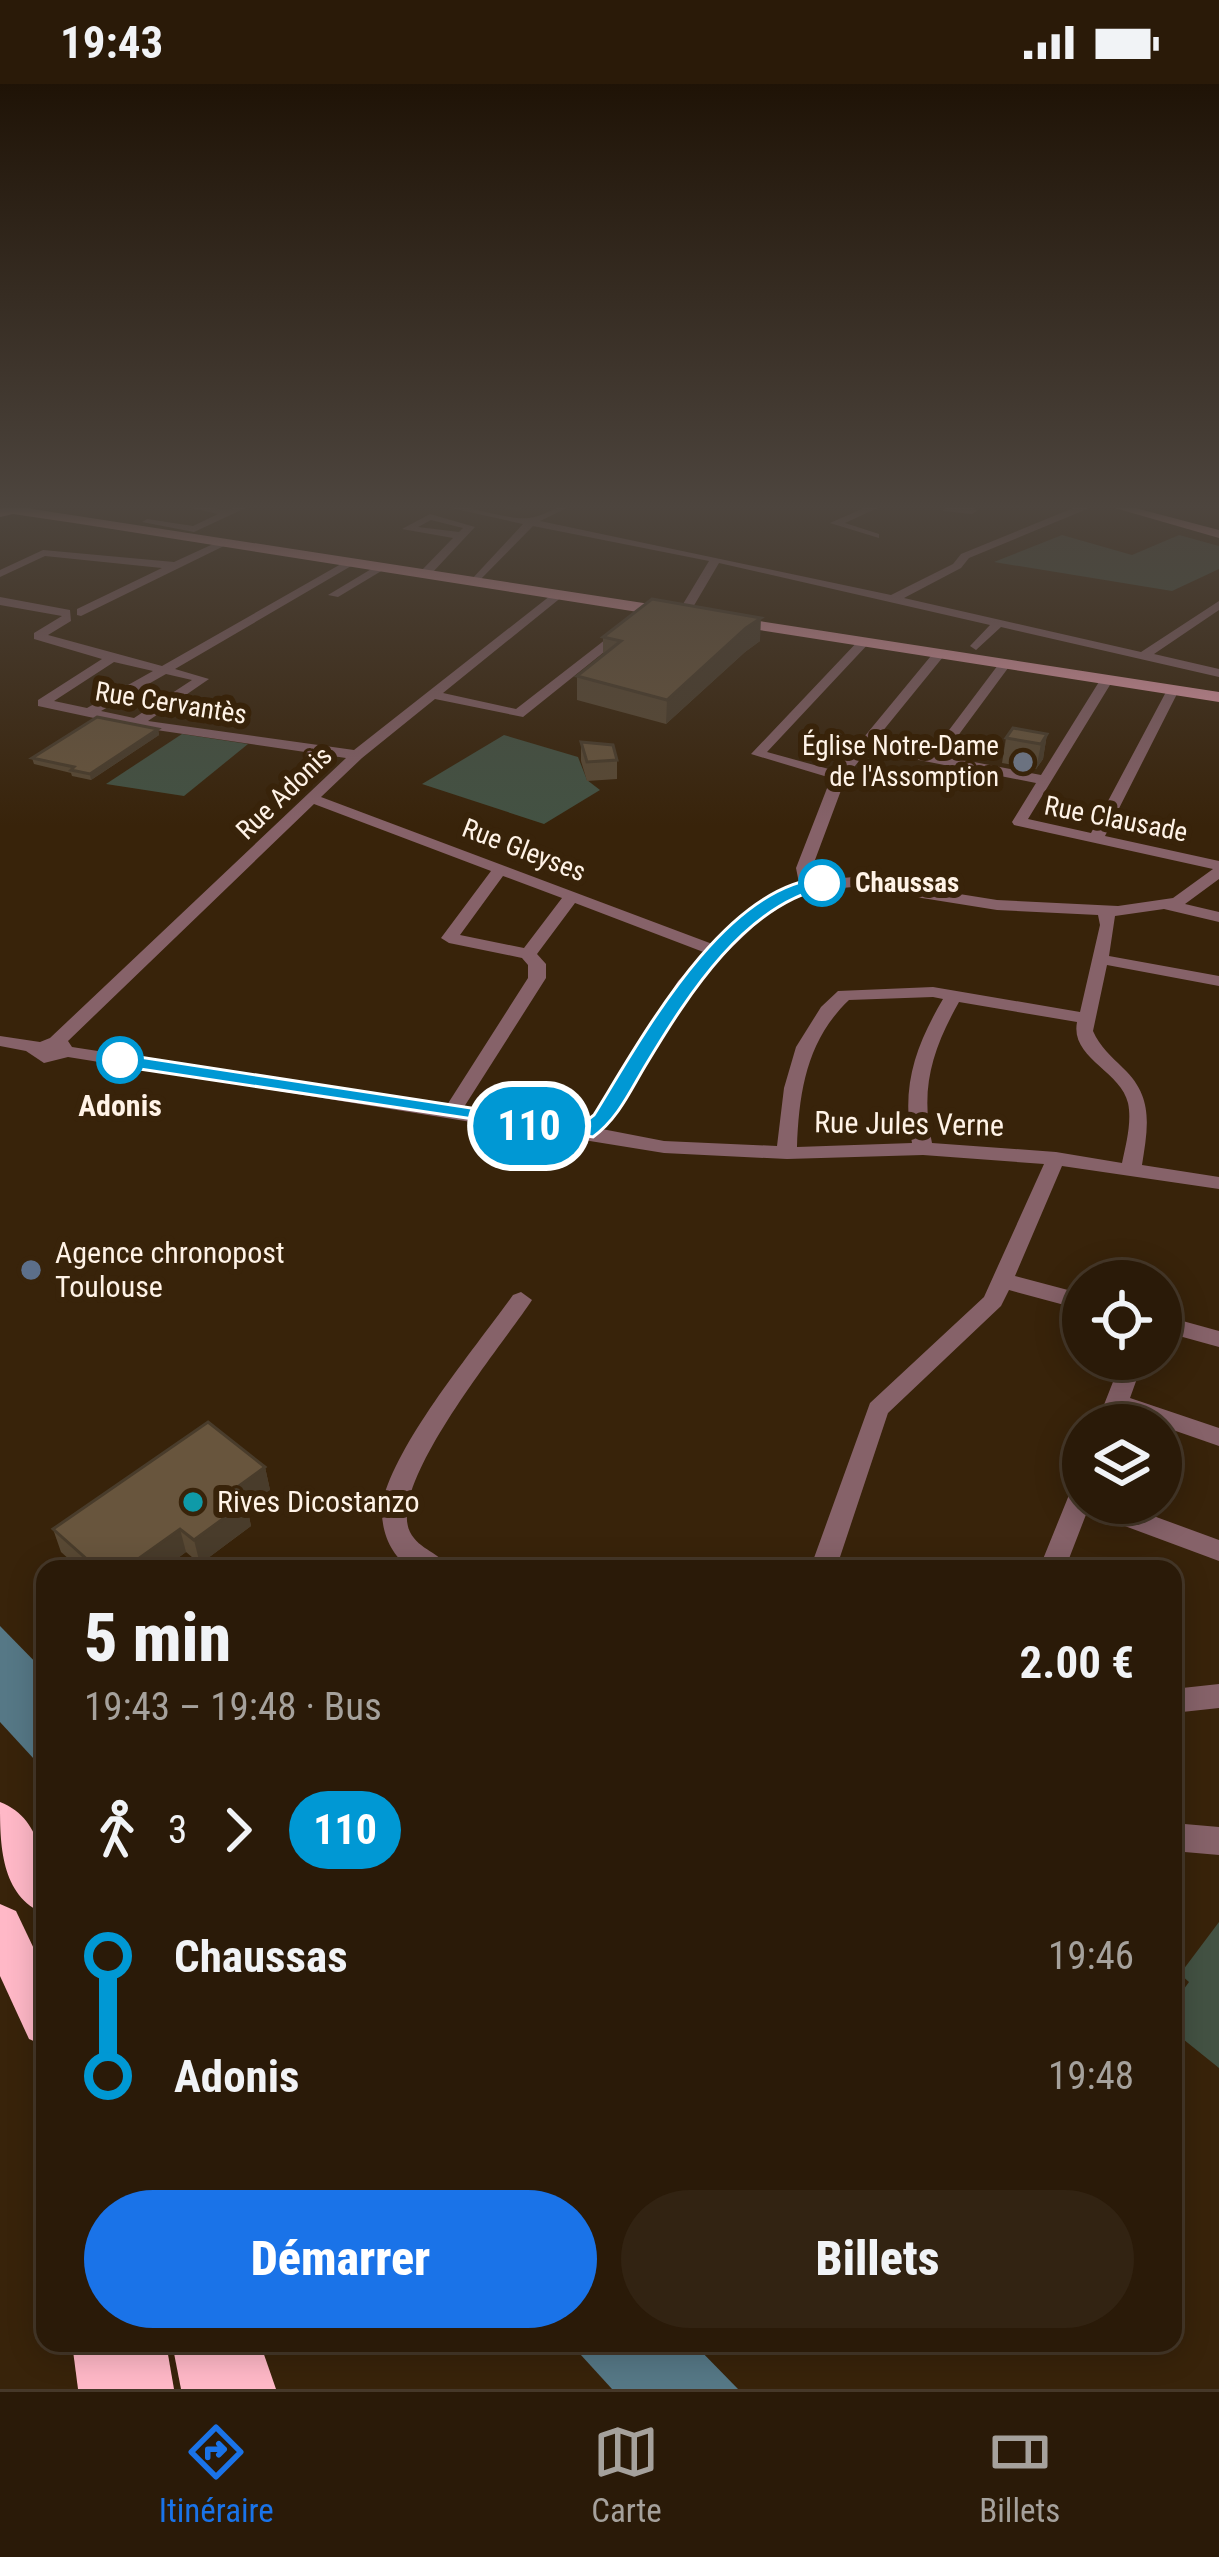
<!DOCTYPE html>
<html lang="fr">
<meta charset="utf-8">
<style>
:root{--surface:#2a1a08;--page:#322312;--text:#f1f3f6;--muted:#a5a19c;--line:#463829;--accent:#1a73e8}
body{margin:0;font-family:"Roboto Condensed",sans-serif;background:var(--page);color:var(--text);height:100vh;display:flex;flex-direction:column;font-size:45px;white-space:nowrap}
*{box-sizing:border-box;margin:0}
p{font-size:39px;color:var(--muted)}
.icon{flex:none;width:66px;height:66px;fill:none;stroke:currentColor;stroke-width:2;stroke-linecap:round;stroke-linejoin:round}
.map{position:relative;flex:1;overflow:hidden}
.drawer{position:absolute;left:36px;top:1476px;width:1146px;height:792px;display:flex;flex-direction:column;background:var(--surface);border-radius:24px;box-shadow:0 6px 30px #0003,0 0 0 3px var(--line)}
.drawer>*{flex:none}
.badge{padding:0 24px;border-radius:39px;font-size:42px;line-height:78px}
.fabs{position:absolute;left:1062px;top:1176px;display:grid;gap:24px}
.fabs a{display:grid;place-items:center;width:120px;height:120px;border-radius:50%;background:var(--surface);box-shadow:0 6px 30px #0003,0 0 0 3px var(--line);font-size:60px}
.map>.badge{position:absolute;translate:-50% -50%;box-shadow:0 0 0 6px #fff}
.legs{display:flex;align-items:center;gap:18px;height:132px;padding:0 48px;font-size:39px}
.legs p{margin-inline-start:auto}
.headline{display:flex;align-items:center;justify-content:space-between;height:204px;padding:0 48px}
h1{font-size:66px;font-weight:800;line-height:90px}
.cta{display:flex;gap:24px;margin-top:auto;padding:24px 48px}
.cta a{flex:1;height:138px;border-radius:72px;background:var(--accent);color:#fff;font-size:48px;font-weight:800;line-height:138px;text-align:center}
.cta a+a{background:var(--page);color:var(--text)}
ul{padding:0 48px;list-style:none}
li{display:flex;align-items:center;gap:42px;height:120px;font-size:45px}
li i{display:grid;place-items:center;width:18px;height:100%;margin:0 15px;background:currentColor}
li i::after{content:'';width:30px;height:30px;margin:-15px;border:9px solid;border-radius:50%;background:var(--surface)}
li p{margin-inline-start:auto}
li:first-child i{background:linear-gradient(#0000 50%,currentColor 0)}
li:last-child i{background:linear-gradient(currentColor 50%,#0000 0)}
.status{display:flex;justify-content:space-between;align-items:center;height:84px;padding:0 60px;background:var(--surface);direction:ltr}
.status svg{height:33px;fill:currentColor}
.menu{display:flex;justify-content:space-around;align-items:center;height:168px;border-top:3px solid var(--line);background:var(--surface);font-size:33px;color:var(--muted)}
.menu a{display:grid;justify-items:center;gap:6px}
.menu .current{color:var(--accent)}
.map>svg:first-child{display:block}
.green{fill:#435243}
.water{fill:#567886}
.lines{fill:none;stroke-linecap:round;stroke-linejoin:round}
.minor{fill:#866269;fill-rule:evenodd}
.major{fill:#e49bab;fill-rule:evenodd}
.highway{fill:#ffb8c7;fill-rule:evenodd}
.wall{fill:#594934}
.shaded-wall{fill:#493c2b}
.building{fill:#68553d;stroke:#493c2b;stroke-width:3}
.line-1{fill:#0098d4;stroke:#fff;stroke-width:3}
.worship-dot{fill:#6b7280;stroke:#38230a;stroke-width:4.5}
.stop-1-dot{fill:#fff;stroke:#0098d4;stroke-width:6}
.service-dot{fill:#5c6f8a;stroke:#38230a;stroke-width:4.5}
.culture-dot{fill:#0f9aa8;stroke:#38230a;stroke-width:4.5}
.labels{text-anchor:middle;stroke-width:12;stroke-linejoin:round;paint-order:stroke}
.far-street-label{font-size:27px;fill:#fff3e7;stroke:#38230a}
.far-poi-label{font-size:27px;fill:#fff3e7;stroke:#38230a;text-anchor:end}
.far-stop-label{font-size:27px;font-weight:bold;fill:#fff3e7;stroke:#38230a;text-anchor:start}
.stop-label{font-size:30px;font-weight:bold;fill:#fff3e7;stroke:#38230a}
.street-label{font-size:30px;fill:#fff3e7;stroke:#38230a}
.poi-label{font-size:30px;fill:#fff3e7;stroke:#38230a;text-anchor:start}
</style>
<div class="status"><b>19:43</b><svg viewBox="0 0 49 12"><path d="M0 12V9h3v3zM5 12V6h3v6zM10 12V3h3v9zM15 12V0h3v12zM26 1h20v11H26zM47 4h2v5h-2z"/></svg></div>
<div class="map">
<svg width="1219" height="2305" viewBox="0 0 1219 2305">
<rect width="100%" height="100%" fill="#38230a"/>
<g class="green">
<polygon points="1062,451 1132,471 1179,451 1219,462 1219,485 1172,507 994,478"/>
<polygon points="182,650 248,660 184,712 106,700"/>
<polygon points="504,651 578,673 587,696 600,706 544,740 422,700"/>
<polygon points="1219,1838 1219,1984 1173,1947 1173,1920 1189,1898 1180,1890"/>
</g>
<g class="water">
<polygon points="0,1542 45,1588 45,1687 0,1638"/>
<polygon points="570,2259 693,2259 738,2305 612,2305"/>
</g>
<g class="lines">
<g class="minor">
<polygon points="174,420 228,426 242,420 254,420 194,448 142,438 147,435 193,442 218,430"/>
<path d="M433,420C462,418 507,437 529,434C546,432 557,420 575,420L540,437L891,511L953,480L961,470L1083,420L1087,425L969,474L961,484L904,514L1141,568L1219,517V526L1154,570L1219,585V593L1001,543L976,566L970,562L990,541L719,479L689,530L683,534L677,530L709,477L533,442L475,501L471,500V496L523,440Z"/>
<polygon points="873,420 886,420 845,439 879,450 879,454 830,439"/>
<polygon points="948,420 969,420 977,427 972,430 943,427"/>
<path d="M430,430L475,443L432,489L421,491V487L453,454L402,445ZM431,436L463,444L459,448L418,443Z"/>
<polygon points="224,455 228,460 81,532 77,531 77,525 162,484 45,472 0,493 0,486 43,466 174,478"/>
<path d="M348,476L358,478L175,585L209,595L148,637L354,666L555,508H563V512L443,609L516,625L619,545L629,548L523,633L435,615L362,674L321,713L715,861L764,815L799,799L796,784L831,694L751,670L860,555L870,558L767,668L836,687L935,567H943V573L873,659L931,670L1001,577L1005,576L1011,580L943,672L1041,691L1102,593H1112L1113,596L1028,735L1091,749L1167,606L1173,602L1179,606L1105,752L1219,777V795L1185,820L1219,828V838L1164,825L1115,832L1109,872L1219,892V902L1107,881L1093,947C1100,963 1111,972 1123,984C1154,1013 1148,1043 1142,1081L1219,1093V1105L1062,1082L1015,1192L1083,1210V1226L1009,1206L1001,1222L888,1329L836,1485H810L870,1319L984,1213L1044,1080L923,1071L787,1075L664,1069L68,973L44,979L26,967L0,962V952L40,958L50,954L346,674L136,643L38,622V616L102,575L34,555V549L62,532L0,521V513L70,526L71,537L48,551L162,582ZM114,578L153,587L87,624L54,617ZM166,590L192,596L134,634L101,627ZM868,666L1036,699L1012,738L1014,741L1213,785L1173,814L1118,822L997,816L853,793L814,797L812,784L846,693ZM314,720L491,787L441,854L449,859L522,874L528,881V894L447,1021L72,963L68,957ZM503,792L562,814L524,864L460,851ZM853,803L997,826L1098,831L1100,841L1080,928L933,903L838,907L821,923L796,963L784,1004L777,1062L664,1057L602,1045L612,1036L694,900L776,821L799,808ZM575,819L706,869L678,897L595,1032L581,1042L464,1023L546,894V880L537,870ZM933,913L943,915C915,963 901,1003 912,1059L797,1063C799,1007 807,956 849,916ZM959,918L1077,938C1070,974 1121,987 1128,1019C1132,1038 1126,1060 1122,1079L1056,1068L932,1059C920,1005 932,966 959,918Z"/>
<polygon points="378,481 388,483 338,513 328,511"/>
<path d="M521,1208L532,1216C504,1259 386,1400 410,1448C419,1466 441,1469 450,1485C439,1485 423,1488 413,1484C388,1474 377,1436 384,1412C402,1351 475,1264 513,1211Z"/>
<polygon points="1161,1231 1219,1247 1219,1263 1161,1247"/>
<polygon points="1122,1275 1144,1275 1130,1314 1219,1344 1219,1362 1124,1329 1120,1341 1096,1341"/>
<polygon points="1083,1396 1083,1419 1118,1419 1219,1456 1219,1477 1087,1428 1065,1485 1039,1485 1071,1406 1074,1399"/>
<polygon points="1219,1600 1219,1624 1173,1629 1173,1605"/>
<polygon points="1173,1739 1219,1743 1219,1771 1173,1767"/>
</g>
<g class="major">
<polygon points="1101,420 1120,420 1219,446 1219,454"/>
<polygon points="13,422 676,524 684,529 676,534 74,439 13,430 0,433 0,425"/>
<polygon points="726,532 1219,608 1219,618 721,540 718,537"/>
</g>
<g class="highway">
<path d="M0,1718C46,1736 45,1789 45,1830C0,1812 0,1759 0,1718Z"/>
<polygon points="0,1820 16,1827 45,1888 45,1962 29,1955 0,1892"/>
<polygon points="72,2259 166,2259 174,2305 78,2305"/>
<polygon points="172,2259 260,2259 276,2305 181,2305"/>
</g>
</g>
<g class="wall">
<polygon points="488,420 527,420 518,427"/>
<polygon points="603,553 760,557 745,568 666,640 577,616 577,592 603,571"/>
<polygon points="158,645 159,651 91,696 72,692 71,689 34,680 32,674"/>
<polygon points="1047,650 1043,675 1036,685 1002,679 1006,654"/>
<polygon points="581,658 617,676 617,695 587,697 581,677"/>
<polygon points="265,1383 270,1406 247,1423 251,1442 200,1480 186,1468 163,1485 80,1485 61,1468 53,1445"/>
</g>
<g class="shaded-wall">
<polygon points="761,534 760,557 745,568 666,640 667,616 746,544"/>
<polygon points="158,645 159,651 91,696 90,690"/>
<polygon points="1047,650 1043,675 1036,685 1041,660"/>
<polygon points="265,1383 270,1406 247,1423 251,1442 200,1480 194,1456 232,1407"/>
<polygon points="180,1445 186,1468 163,1485 124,1485"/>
</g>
<g class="building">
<polygon points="652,515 761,534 746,544 667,616 577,592 621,557 603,553"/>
<polygon points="97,633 158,645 90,690 71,686 74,683 32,674"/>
<polygon points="1013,644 1047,650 1041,660 1006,654"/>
<polygon points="581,658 613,661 617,676 587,678"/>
<polygon points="208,1338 265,1383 232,1407 246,1418 194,1456 180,1445 124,1485 98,1485 53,1445"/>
</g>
<linearGradient id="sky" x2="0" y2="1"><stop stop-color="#1f1306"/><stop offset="0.57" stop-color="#4d453e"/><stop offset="1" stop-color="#4d453e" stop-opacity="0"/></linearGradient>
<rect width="1219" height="742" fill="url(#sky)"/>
<path class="line-1" d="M822,794L831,799L828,803C746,819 688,911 647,979C631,1005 619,1034 593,1053L120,982L110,976L120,970L581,1041L594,1031C641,955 723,802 822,794Z"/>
<circle class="worship-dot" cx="1023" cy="678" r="12"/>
<g class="stop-1-dot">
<circle cx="822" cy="799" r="21"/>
<circle cx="120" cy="976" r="21"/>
</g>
<circle class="service-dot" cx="31" cy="1186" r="12"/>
<circle class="culture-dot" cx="193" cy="1418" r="12"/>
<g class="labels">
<g class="far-street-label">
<text transform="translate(171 619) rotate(9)" y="9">Rue Cervantès</text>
<text transform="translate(284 709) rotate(-44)" y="9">Rue Adonis</text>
<text transform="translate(1116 735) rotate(11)" y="9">Rue Clausade</text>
<text transform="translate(524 766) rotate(21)" y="9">Rue Gleyses</text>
</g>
<g class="far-poi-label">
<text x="999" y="671">Église Notre-Dame<tspan x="999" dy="31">de l'Assomption</tspan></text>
</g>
<g class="far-stop-label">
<text x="855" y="808">Chaussas</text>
</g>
<g class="stop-label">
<text x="120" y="1032">Adonis</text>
</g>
<g class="street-label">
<text transform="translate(909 1040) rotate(1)" y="10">Rue Jules Verne</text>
</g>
<g class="poi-label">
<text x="55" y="1179">Agence chronopost<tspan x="55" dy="34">Toulouse</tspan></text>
<text x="217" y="1428">Rives Dicostanzo</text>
</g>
</g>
</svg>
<div class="fabs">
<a><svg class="icon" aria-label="locate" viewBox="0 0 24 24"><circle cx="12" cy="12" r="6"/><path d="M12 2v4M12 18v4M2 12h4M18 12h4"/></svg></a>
<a><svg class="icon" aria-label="layers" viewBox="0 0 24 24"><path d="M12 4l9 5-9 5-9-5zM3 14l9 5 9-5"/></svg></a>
</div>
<b class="badge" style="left:529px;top:1042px;background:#0098d4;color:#fff">110</b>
<section class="drawer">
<div class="headline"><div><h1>5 min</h1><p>19:43 – 19:48 · Bus</p></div><b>2.00 €</b></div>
<div class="legs"><svg class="icon" aria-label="walk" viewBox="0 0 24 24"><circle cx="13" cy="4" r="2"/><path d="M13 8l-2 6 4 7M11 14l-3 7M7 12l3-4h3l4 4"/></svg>3<svg class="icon" aria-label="forward" viewBox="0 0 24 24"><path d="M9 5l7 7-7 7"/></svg><b class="badge" style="background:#0098d4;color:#fff">110</b></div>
<ul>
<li><i style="color:#0098d4"></i><b>Chaussas</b><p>19:46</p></li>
<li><i style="color:#0098d4"></i><b>Adonis</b><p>19:48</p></li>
</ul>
<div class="cta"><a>Démarrer</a><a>Billets</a></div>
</section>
</div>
<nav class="menu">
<a class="current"><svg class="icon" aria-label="directions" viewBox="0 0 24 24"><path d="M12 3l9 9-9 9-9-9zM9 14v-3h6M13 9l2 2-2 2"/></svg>Itinéraire</a>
<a><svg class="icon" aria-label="map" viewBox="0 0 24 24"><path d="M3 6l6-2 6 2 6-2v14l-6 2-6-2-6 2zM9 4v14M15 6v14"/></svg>Carte</a>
<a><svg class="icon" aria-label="tickets" viewBox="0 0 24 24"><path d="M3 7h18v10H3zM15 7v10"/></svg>Billets</a>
</nav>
